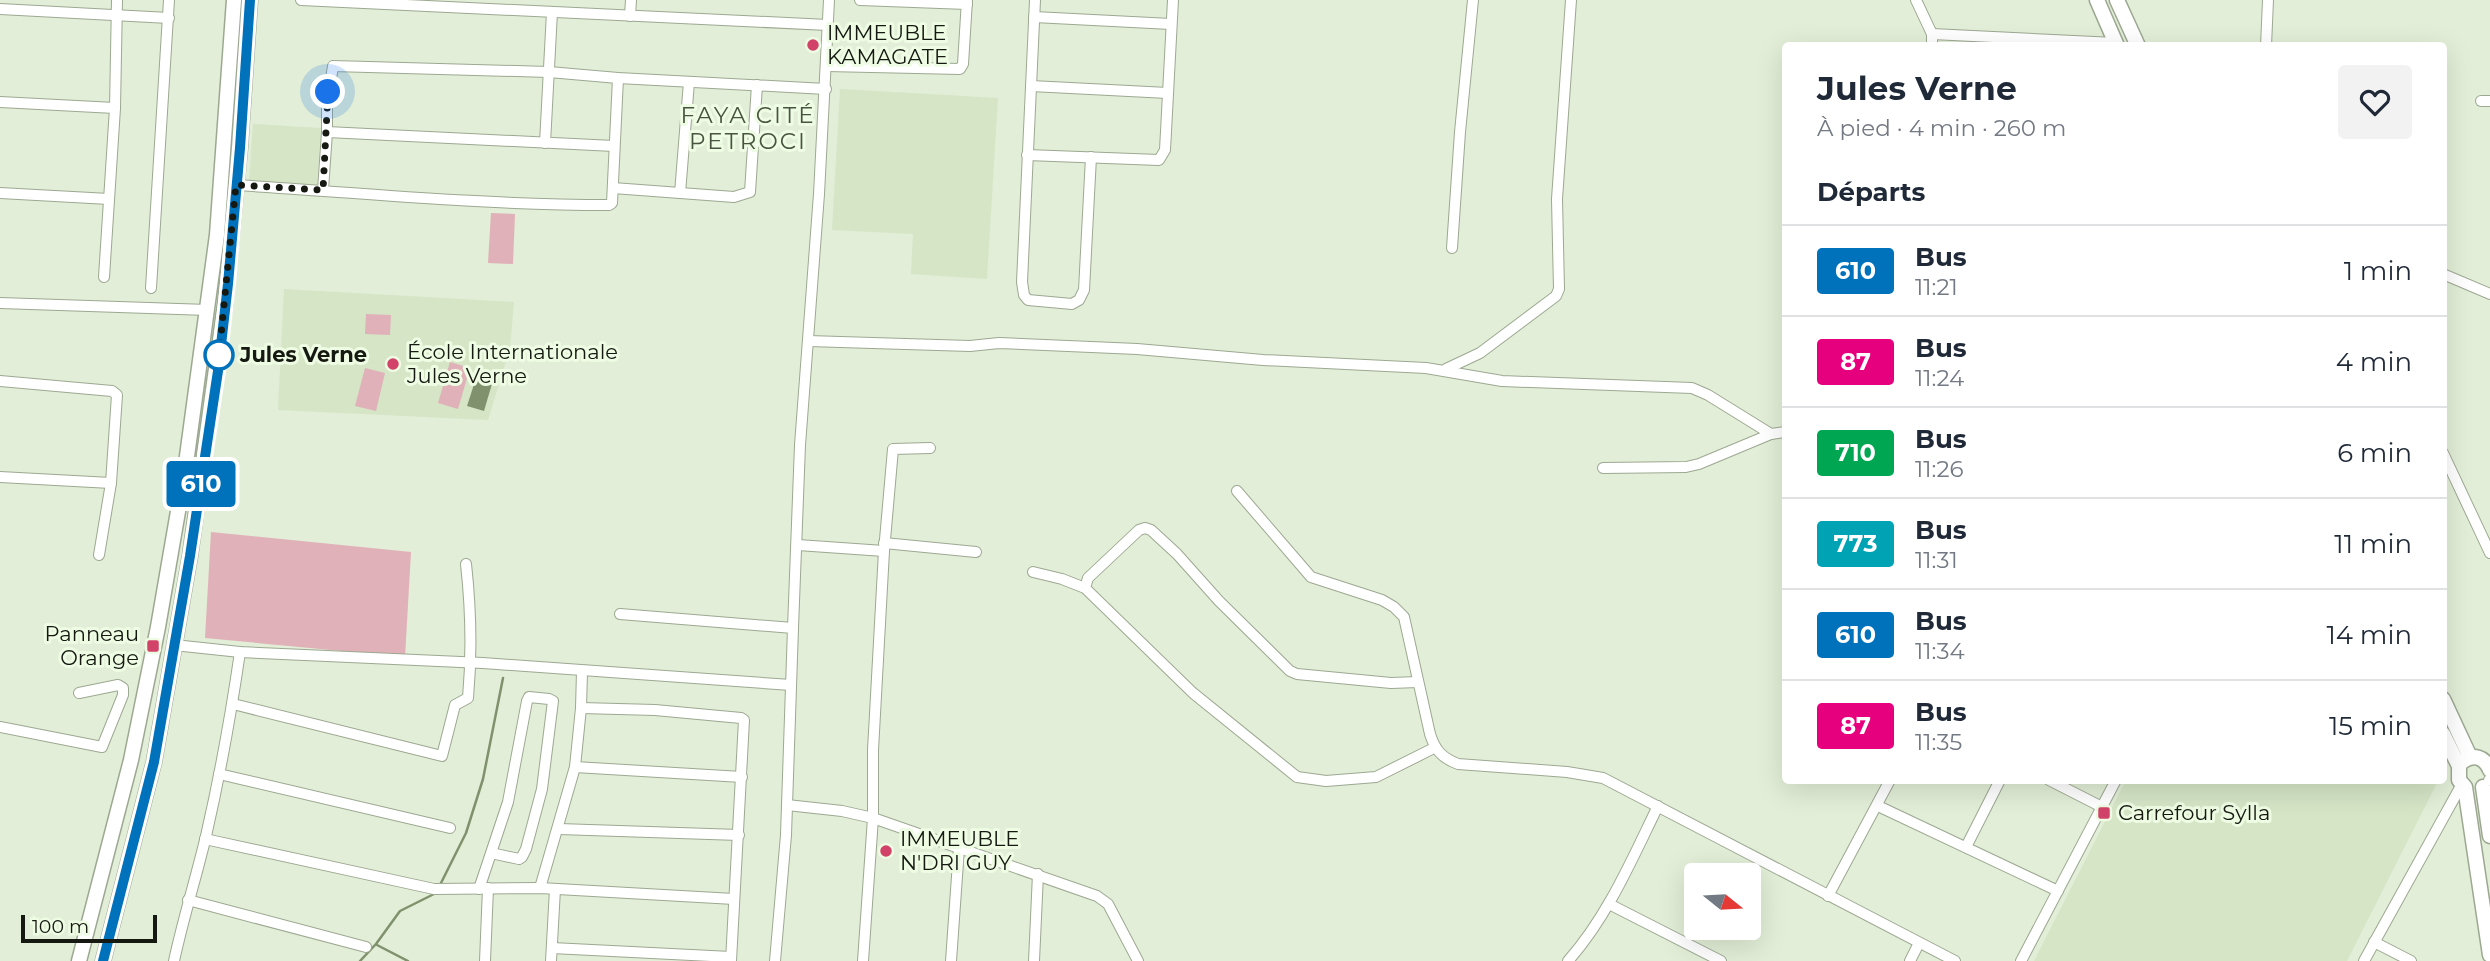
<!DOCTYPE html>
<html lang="fr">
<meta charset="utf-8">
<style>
:root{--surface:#fff;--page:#f2f2f3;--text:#1f2937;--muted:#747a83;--line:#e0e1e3}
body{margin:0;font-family:Montserrat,sans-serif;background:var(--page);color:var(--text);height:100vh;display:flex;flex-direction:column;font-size:26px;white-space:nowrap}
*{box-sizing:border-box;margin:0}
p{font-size:23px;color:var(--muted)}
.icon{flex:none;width:38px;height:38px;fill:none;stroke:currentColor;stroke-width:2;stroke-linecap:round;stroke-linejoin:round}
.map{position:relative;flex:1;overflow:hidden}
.side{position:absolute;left:1782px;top:42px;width:665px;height:742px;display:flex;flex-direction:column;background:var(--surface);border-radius:7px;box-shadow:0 7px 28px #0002}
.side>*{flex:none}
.badge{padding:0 14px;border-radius:5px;font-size:24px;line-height:46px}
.needle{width:46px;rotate:108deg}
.fabs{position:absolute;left:1684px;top:863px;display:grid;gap:14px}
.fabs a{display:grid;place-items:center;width:77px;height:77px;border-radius:7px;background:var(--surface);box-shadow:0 7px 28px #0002;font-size:35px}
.scale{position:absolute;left:21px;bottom:18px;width:136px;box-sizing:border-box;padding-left:7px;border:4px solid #151911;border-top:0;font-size:19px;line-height:24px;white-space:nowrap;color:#151911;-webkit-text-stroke:5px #effce4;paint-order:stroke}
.you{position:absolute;width:35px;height:35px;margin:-18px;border:5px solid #fff;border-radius:50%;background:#1a73e8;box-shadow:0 0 0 10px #1a73e833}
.map>.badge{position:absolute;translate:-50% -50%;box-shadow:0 0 0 4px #fff}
h2{padding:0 35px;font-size:26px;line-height:63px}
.round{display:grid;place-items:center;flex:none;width:74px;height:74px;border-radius:7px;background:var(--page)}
.head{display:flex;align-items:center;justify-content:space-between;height:119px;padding:0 35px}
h1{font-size:33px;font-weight:700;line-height:52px}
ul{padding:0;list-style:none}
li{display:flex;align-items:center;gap:21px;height:91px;padding:0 35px;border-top:2px solid var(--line)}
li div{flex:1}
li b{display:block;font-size:26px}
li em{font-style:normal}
li .badge{min-width:77px;font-weight:700;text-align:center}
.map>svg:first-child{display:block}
.built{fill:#d5e5c6}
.green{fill:#e0b1b8}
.water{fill:#7f926d}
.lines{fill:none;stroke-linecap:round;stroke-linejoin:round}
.stream{stroke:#7f926d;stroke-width:2.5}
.minor-casing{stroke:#9da892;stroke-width:12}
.secondary-casing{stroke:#9da892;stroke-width:17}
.minor{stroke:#fff;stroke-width:10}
.secondary{stroke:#fff;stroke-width:14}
.line-casing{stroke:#fff;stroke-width:16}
.line{stroke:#0072bc;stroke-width:10}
.walk{stroke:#151911;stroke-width:7;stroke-dasharray:0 12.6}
.poi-dot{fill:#d2436a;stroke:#effce4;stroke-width:2.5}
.stop-dot{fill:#fff;stroke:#0072bc;stroke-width:3.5}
.labels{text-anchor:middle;stroke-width:6;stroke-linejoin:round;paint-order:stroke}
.poi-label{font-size:21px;fill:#151911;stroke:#effce4;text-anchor:start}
.stop-label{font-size:21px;font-weight:bold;fill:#151911;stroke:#effce4;text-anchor:start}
.neighbourhood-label{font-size:23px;letter-spacing:2px;fill:#495440;stroke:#effce4}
</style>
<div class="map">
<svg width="2490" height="961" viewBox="0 0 2490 961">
<rect width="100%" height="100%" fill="#e2eed7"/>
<g class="built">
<polygon points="840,89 998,98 987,279 911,274 913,234 832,230"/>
<polygon points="253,124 321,128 317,185 249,181"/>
<polygon points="284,289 514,302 510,348 488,420 278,410"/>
<polygon points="2126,780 2438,780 2438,781 2347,961 2034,961"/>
</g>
<g class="green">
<polygon points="491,213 515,214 513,264 488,263"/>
<polygon points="366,314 391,315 390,335 365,334"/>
<polygon points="450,362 470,368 458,409 438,403"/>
<polygon points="365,368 385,373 376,411 355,406"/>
<polygon points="211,532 411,552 405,657 205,638"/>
</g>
<polygon class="water" points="478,372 494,377 484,411 467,406"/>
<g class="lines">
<g class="stream">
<polyline points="439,887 466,833 483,779 503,678"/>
<polyline points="377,945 408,961"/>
<polyline points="360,961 376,944 400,911 436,893"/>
</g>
<g class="minor-casing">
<g id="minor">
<polyline points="301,0 828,25"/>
<polyline points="860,0 967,4"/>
<polyline points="1035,0 1022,282 1024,295 1028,300 1072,304 1079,300 1084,290 1091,157"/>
<polyline points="1916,0 1932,34 1932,46"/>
<polyline points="0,9 169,18"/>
<polyline points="630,16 631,0"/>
<polyline points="1034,17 1171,24"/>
<polyline points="1932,34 2115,43"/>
<polyline points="2266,46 2268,0"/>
<polyline points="827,66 960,69 963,64 967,0"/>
<polyline points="1031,86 1168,93"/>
<polyline points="2481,101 2490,101"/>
<polyline points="0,102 115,108"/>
<polyline points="327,132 614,146"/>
<polyline points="545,143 552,12"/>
<polyline points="1027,155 1159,160 1165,150 1173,0"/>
<path d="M236,185C361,193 484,205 609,205L612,203L618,78"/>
<polyline points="613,188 734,197 750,192 757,85"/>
<polyline points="323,190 327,132 327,105 333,66 549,72 618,78 826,89"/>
<polyline points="0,193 109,199"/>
<polyline points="680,193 689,82"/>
<polyline points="1452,248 1460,132 1473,0"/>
<polyline points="2443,274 2490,294"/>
<polyline points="104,277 115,108 117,0"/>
<polyline points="151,288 169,0"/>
<polyline points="0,303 208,310"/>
<polyline points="808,341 970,346 999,343 1137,349 1263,360 1426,368 1502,381 1692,388 1708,395 1771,434"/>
<polyline points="1446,369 1480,353 1556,296 1559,289 1557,199 1571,0"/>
<polyline points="0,381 112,391 117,395 111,483 99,555"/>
<polyline points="2443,453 2490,553"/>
<polyline points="1603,468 1686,467 1699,464 1771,434 1785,432"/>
<polyline points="0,477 111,483"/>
<path d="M1237,491L1311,577L1382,600L1394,607L1404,617L1430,734C1435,750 1442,758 1458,764L1567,772L1603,778L1955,961"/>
<polyline points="884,543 976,552"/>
<polyline points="798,545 884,551"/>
<polyline points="1033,572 1062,579 1085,588 1193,693 1297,777 1326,781 1376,777 1434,748"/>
<polyline points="1085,588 1088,578 1139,530 1145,528 1151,530 1177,554 1219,601 1290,671 1297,674 1391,683 1418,682"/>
<polyline points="620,614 793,628 786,835 775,961"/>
<polyline points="793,628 800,445 819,194 829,0"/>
<polyline points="174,645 240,652 483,663 791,685"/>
<path d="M233,704L442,756L455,705L468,698C472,653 471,609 466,564"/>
<polyline points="581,708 655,710 741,718 744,720 731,961"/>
<polyline points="0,727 102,747 123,695 123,688 118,685 79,693"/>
<polyline points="575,767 742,777"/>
<polyline points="219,774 450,828"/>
<polyline points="2049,780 2102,807"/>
<polyline points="2489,780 2490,780"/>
<polyline points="787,805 842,811 873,818 1097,896 1108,904 1138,961"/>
<polyline points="1878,806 2058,891"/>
<polyline points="559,829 739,835"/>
<polyline points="205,839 434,889 540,888 734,899"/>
<polyline points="1966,847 2000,780"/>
<polyline points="540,888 575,767 581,708 582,672"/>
<polyline points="479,889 508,802 527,701 529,697 549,699 553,701 542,789 526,849 522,857 519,859 491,853"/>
<polyline points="1828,896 1890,780"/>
<polyline points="188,900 366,947"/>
<polyline points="1609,904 1721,961"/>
<polyline points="2374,942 2411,961"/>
<polyline points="552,948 731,957"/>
<path d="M174,961C183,919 196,878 206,836C220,775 231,714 240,652"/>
<polyline points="485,961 488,888"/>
<polyline points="551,961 555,889"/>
<polyline points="863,961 873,818 873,750 884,551 893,449 930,448"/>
<polyline points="951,961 959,848"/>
<polyline points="1034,961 1038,874"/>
<path d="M1568,961C1608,916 1632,859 1658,806"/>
<polyline points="1910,961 1919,943"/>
<polyline points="2021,961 2116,780"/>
<polyline points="2364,961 2462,784"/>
</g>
</g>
<g class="secondary-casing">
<g id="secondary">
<polyline points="2097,0 2117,46"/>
<polyline points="2117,0 2138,46"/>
<polyline points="2443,699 2470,757"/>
<polyline points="2443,734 2459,766 2459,780 2465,787 2490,955"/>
<path d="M2462,762C2473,753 2485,757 2490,770"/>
<polyline points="2483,787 2490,836"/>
<polyline points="79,961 131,760 158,627 185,471 217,235 234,0"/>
<polyline points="103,961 154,762 190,556 225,304 240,147 250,0"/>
</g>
</g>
<use href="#minor" class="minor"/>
<use href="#secondary" class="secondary"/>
</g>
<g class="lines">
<g class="line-casing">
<polyline id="line" points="103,961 154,762 190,556 218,371 228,284 240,148 250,0"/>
</g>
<use href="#line" class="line"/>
<polyline class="walk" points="219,355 236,185 323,190 328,92"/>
</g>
<g class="poi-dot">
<circle cx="813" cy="45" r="7"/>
<circle cx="393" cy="364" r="7"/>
<rect x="146" y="639" width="14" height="14" rx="3.5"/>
<rect x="2097" y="806" width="14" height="14" rx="3.5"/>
<circle cx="886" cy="851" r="7"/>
</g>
<circle class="stop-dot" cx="219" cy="355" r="14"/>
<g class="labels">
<g class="poi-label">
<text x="827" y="40">IMMEUBLE<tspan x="827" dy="24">KAMAGATE</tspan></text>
<text x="407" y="359">École Internationale<tspan x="407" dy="24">Jules Verne</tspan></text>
<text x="139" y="641" text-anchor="end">Panneau<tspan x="139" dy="24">Orange</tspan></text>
<text x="2118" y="820">Carrefour Sylla</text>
<text x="900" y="846">IMMEUBLE<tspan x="900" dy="24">N'DRI GUY</tspan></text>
</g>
<g class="stop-label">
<text x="240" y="362">Jules Verne</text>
</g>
<g class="neighbourhood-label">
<text x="748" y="123">FAYA CITÉ<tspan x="748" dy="26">PETROCI</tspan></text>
</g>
</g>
</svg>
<div class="fabs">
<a><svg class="needle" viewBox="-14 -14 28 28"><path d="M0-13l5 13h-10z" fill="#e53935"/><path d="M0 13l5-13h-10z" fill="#747a83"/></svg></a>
</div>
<div class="scale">100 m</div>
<div class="you" style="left:328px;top:92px"></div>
<b class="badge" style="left:201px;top:484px;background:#0072bc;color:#fff">610</b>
<section class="side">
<div class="head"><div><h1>Jules Verne</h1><p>À pied · 4 min · 260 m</p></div><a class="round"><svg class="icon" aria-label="heart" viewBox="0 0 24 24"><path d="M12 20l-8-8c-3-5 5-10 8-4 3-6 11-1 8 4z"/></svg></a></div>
<h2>Départs</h2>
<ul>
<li><span class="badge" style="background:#0072bc;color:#fff">610</span><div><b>Bus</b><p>11:21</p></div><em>1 min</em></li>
<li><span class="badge" style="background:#e6007e;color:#fff">87</span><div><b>Bus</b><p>11:24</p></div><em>4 min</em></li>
<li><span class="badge" style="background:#00a651;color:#fff">710</span><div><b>Bus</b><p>11:26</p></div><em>6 min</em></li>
<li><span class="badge" style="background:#00a3b4;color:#fff">773</span><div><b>Bus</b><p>11:31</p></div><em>11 min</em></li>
<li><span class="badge" style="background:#0072bc;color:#fff">610</span><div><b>Bus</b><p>11:34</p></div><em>14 min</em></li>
<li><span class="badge" style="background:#e6007e;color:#fff">87</span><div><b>Bus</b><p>11:35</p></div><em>15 min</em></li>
</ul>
</section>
</div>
